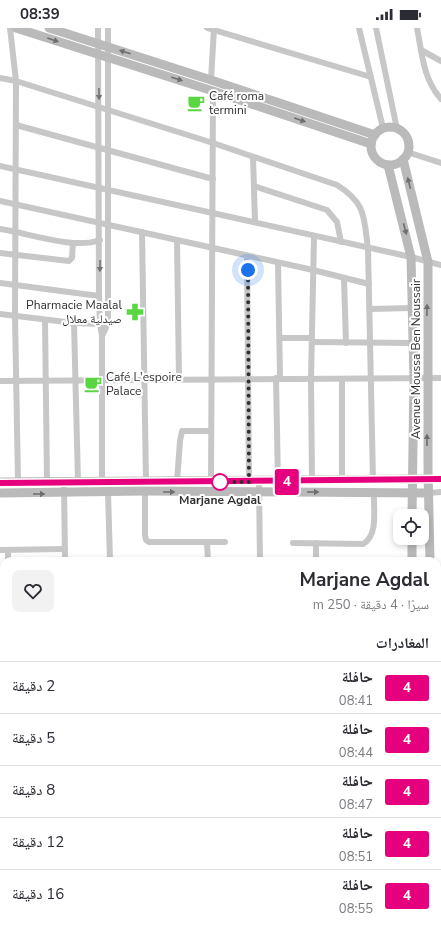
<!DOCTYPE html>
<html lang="ar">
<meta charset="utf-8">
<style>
:root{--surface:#fff;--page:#f2f2f3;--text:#2b2b33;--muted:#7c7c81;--line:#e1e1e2}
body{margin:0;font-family:"Nunito Sans","Noto Naskh Arabic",sans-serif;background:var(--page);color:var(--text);direction:rtl;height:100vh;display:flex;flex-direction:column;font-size:15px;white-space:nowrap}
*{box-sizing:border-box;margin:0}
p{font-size:13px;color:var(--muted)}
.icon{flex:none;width:22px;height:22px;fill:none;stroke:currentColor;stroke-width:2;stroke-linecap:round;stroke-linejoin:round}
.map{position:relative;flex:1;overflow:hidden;direction:ltr}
.side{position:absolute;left:0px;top:529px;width:441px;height:372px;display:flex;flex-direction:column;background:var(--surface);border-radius:12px 12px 0 0;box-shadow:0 2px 6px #0003;direction:rtl}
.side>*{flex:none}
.badge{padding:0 8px;border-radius:3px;font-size:14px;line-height:26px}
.fabs{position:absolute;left:393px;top:481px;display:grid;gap:8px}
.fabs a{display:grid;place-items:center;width:36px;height:36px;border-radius:8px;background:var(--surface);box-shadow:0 2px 6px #0003;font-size:20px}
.you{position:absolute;width:20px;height:20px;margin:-10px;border:3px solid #fff;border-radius:50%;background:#1a73e8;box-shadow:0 0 0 6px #1a73e833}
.map>.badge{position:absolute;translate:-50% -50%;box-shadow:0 0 0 2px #fff}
h2{padding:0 12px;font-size:15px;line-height:36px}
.round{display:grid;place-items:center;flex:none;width:42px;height:42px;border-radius:8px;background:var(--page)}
.overview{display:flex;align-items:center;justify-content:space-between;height:68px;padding:0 12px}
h1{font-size:19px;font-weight:700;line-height:30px}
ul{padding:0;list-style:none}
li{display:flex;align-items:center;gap:12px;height:52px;padding:0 12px;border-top:1px solid var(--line)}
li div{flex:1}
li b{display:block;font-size:15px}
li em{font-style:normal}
li .badge{min-width:44px;font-weight:700;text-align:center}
.status{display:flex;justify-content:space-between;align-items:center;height:28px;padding:0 20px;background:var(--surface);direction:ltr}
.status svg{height:11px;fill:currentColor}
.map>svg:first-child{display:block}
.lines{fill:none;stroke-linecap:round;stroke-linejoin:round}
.street{stroke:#c7c7c7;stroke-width:6}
.secondary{stroke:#bababa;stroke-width:9}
.oneway{fill:#6e6e6e}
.oneway2{fill:#747474}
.line-casing{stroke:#fff;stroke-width:9}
.line{stroke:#e6007e;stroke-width:6}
.walk{stroke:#303030;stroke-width:4;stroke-dasharray:0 7.2}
.stop-dot{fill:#fff;stroke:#e6007e;stroke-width:2}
.labels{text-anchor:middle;stroke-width:4;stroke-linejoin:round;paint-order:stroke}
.poi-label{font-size:12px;fill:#303030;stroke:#fff;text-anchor:start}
.street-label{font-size:12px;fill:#303030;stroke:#fff}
.stop-label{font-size:12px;font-weight:bold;fill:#303030;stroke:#fff}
</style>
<div class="status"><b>08:39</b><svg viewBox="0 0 49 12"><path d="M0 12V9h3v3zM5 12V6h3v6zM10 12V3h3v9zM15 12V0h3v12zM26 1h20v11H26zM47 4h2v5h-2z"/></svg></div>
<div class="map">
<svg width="441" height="901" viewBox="0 0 441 901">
<rect width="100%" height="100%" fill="#fff"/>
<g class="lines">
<g class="street">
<polyline points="10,0 16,53 15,288 18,454"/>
<polyline points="98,0 99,268 100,296 102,308 102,454"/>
<polyline points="207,0 371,49"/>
<polyline points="359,0 383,100"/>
<polyline points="376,0 397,101"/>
<path d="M417,0C422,25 423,51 441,71"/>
<polyline points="421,22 441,33"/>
<path d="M0,50L16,53L213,115L337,157C366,175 364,189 368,221L373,452"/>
<polyline points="211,52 214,0"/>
<polyline points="16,97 213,151"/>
<polyline points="407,124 441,135"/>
<polyline points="253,129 255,194"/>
<polyline points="0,138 411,229 441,237"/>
<polyline points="254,158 327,182 337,194 341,214"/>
<polyline points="0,173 313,242 369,256"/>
<path d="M0,201C28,205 74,222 100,212"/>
<polyline points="142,204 146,454"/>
<polyline points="177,212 179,351"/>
<polyline points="0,225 69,233 72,230 73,215"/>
<polyline points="247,228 249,454"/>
<polyline points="278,235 280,350"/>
<polyline points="344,250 346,315"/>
<polyline points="0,255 99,268"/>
<polyline points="370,281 412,280"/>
<polyline points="0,286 74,295 104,296"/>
<polyline points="45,292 47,454"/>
<polyline points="74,295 78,454"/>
<polyline points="102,308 108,295 108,0"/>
<polyline points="280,310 312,310"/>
<polyline points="312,314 413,315"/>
<polyline points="276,350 278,454"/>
<polyline points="0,353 441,350"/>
<polyline points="428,451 441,451"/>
<polyline points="342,453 342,351"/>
<polyline points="177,454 180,413 182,403 211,403"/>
<polyline points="211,454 213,63"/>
<polyline points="259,454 260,533"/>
<polyline points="312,454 311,351 314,209"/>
<polyline points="64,455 65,533"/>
<polyline points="145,463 145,507 146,512 149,514 225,514"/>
<polyline points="108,464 110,533"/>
<polyline points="428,465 441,464"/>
<polyline points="207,514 208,533"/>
<path d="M293,515L363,516C379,507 373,480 374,464"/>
<polyline points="0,522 65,521"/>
<polyline points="8,522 8,533"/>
<polyline points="316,533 316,515"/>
<polyline points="437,565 441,565"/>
<polyline points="437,633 441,633"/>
<polyline points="0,670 4,672"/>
<polyline points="437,679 441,679"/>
<polyline points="0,799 4,799"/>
<polyline points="32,897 32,901"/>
<polyline points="90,897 90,901"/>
<polyline points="152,901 154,897"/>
<polyline points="288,901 289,897"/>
<polyline points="364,901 374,897"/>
</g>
<g class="secondary">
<polyline points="16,0 213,63 371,116"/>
<polyline points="49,0 211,52 375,107"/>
<circle cx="390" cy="118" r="19"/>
<polyline points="403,131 428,234 428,442 430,533"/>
<polyline points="388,137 411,229 414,350 412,488"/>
<polyline points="0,454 428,451"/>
<polyline points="0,465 145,463 428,465"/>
<polyline points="412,533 412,510"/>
<polyline points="437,753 441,796"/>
<polyline points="433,897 433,901"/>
</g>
</g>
<defs><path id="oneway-solid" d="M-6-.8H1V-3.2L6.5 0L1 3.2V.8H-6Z"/></defs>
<g class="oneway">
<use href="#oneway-solid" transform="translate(53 12) rotate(19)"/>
<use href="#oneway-solid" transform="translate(125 24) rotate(-162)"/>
<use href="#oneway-solid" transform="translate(177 51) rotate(18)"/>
<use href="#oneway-solid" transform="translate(300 92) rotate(19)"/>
<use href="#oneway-solid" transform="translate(409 155) rotate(-104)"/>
<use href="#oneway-solid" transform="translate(405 201) rotate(75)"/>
<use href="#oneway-solid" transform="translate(427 282) rotate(-89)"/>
<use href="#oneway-solid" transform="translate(427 412) rotate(-90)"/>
<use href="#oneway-solid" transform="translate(169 464)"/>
<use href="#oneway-solid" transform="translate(313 464)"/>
<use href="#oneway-solid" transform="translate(39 466)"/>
</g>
<g class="oneway2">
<use href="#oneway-solid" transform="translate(99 66) rotate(89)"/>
<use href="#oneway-solid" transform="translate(100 238) rotate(91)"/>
</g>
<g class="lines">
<g class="line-casing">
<polyline id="line" points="0,455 441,451"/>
</g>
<use href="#line" class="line"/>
<polyline class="walk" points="220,454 249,454 248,242"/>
</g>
<defs>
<g id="cafe-bare" transform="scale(1.38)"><path d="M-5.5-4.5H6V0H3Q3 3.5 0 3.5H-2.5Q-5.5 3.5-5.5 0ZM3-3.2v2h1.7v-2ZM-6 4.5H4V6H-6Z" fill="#5ad642" stroke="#fff" stroke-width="2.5" paint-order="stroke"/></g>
<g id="pharmacy-bare" transform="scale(1.38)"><path d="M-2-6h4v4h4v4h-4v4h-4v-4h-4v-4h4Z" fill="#5ad642" stroke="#fff" stroke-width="2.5" paint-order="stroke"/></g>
</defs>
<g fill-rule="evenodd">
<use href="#cafe-bare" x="196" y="75"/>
<use href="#pharmacy-bare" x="135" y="284"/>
<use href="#cafe-bare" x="93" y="356"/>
</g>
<circle class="stop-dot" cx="220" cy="454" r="8"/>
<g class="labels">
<g class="poi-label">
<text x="209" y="72">Café roma<tspan x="209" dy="14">termini</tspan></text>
<text x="122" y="281" text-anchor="end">Pharmacie Maalal<tspan x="122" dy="14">صيدلية معلال</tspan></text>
<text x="106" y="353">Café L'espoire<tspan x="106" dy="14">Palace</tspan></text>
</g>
<g class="street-label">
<text transform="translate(416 331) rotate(-90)" y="4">Avenue Moussa Ben Noussair</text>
</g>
<g class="stop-label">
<text x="220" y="476">Marjane Agdal</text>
</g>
</g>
</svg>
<div class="fabs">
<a><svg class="icon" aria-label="locate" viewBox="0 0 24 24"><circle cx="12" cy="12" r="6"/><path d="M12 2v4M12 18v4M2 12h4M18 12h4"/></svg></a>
</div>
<div class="you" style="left:248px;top:242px"></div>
<b class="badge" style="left:287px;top:454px;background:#e6007e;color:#fff">4</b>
<section class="side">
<div class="overview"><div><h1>Marjane Agdal</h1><p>سيرًا · 4 دقيقة · 250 m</p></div><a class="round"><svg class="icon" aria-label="heart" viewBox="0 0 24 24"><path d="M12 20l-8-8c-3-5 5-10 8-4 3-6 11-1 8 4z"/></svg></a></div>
<h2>المغادرات</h2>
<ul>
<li><span class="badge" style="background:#e6007e;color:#fff">4</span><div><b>حافلة</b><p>08:41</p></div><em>2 دقيقة</em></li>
<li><span class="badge" style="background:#e6007e;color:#fff">4</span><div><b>حافلة</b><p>08:44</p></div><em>5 دقيقة</em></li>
<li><span class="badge" style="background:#e6007e;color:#fff">4</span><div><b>حافلة</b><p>08:47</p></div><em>8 دقيقة</em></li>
<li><span class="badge" style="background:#e6007e;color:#fff">4</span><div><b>حافلة</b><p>08:51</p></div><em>12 دقيقة</em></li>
<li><span class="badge" style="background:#e6007e;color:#fff">4</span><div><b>حافلة</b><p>08:55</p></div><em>16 دقيقة</em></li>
</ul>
</section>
</div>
